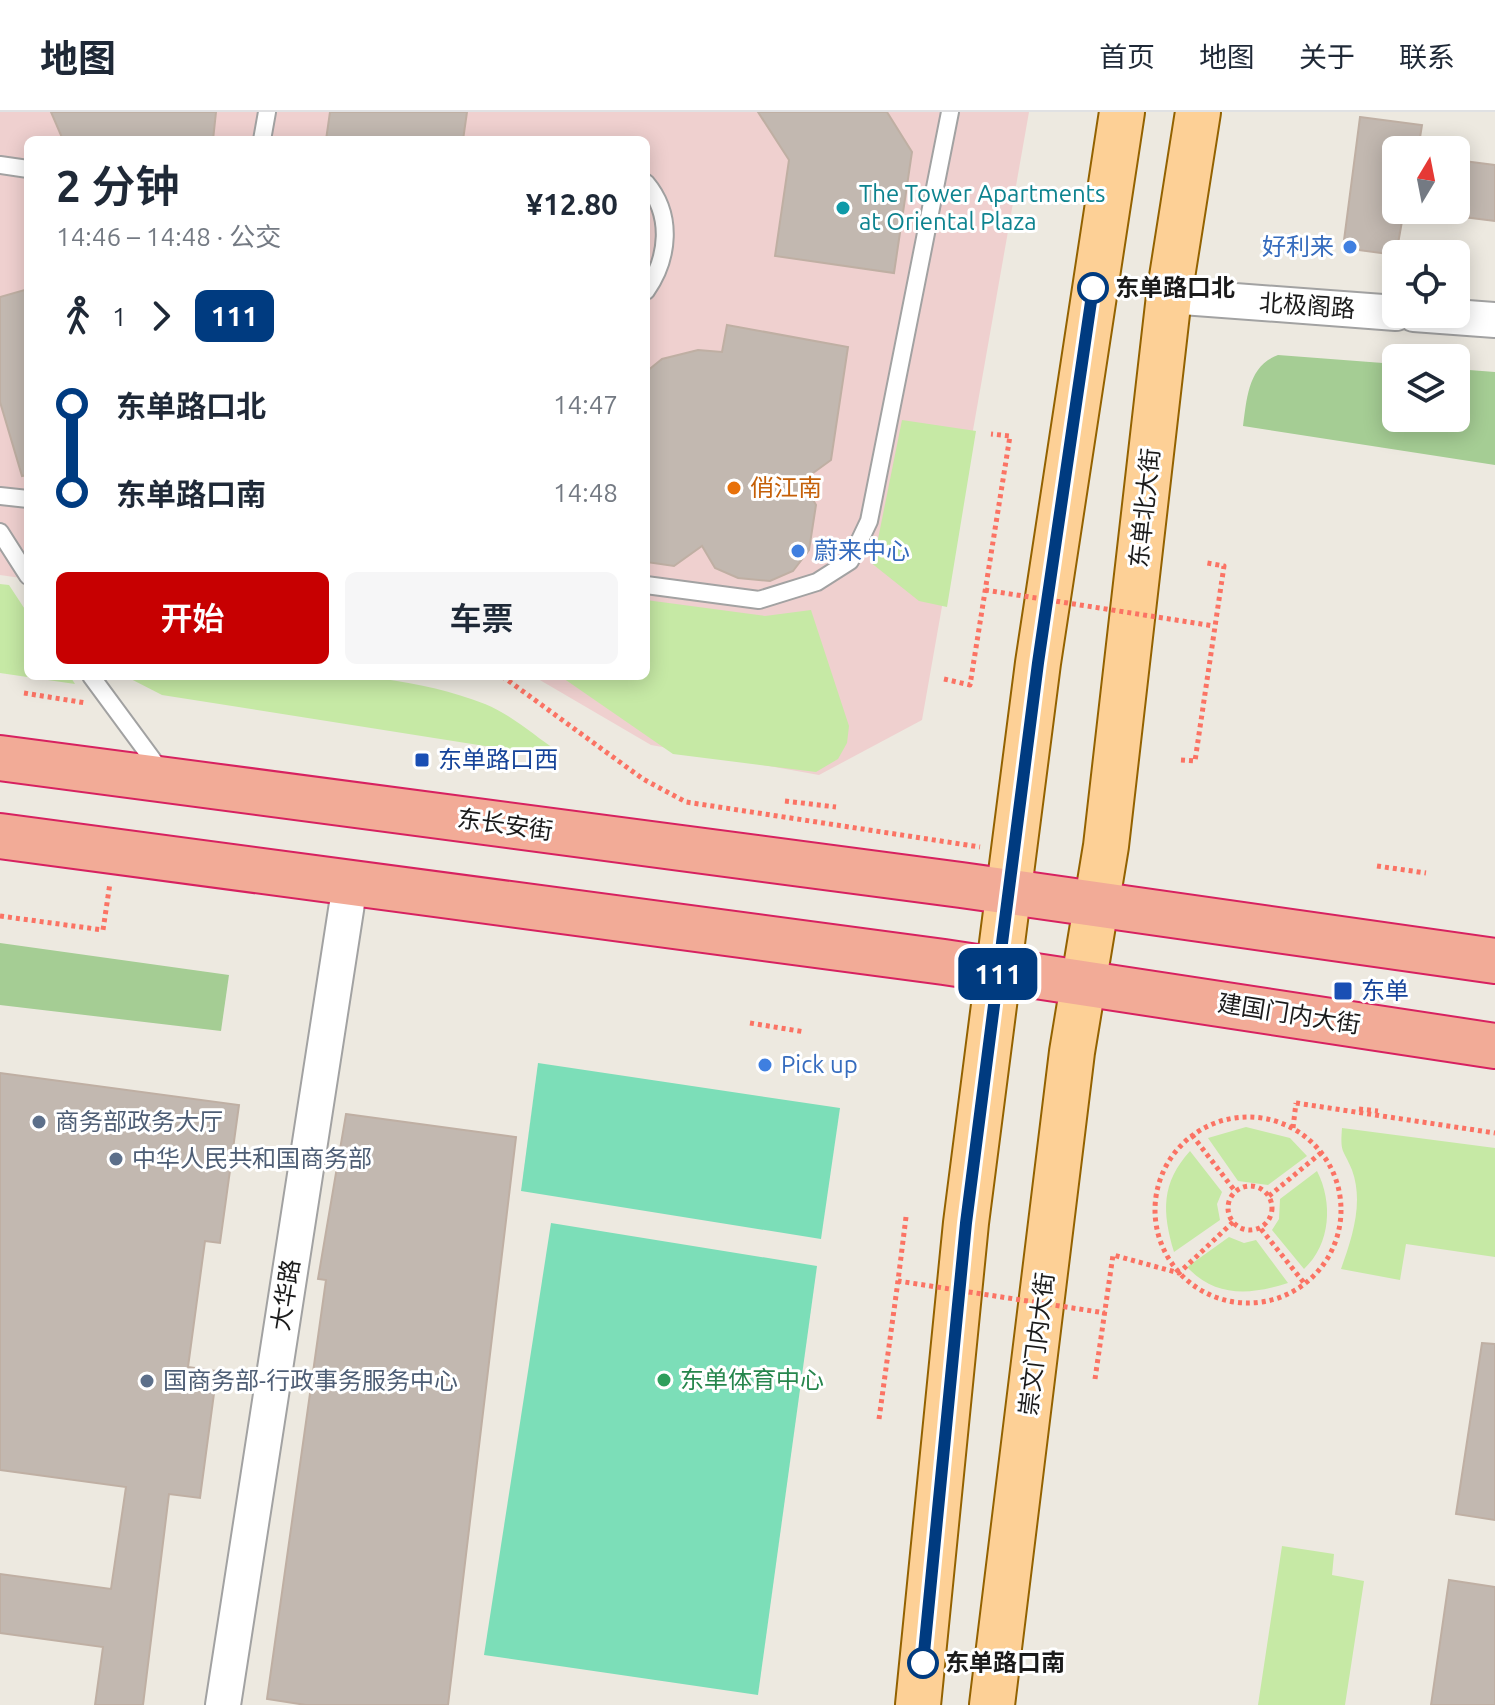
<!DOCTYPE html>
<html lang="zh">
<meta charset="utf-8">
<style>
:root{--surface:#fff;--page:#f6f6f7;--text:#1f2937;--muted:#747a83;--line:#e0e1e3;--accent:#c70001}
body{margin:0;font-family:Ubuntu,"Noto Sans SC",sans-serif;background:var(--page);color:var(--text);height:100vh;display:flex;flex-direction:column;font-size:30px;white-space:nowrap}
*{box-sizing:border-box;margin:0}
p{font-size:26px;color:var(--muted)}
.icon{flex:none;width:44px;height:44px;fill:none;stroke:currentColor;stroke-width:2;stroke-linecap:round;stroke-linejoin:round}
.map{position:relative;flex:1;overflow:hidden}
.panel{position:absolute;left:24px;top:24px;width:626px;height:544px;display:flex;flex-direction:column;background:var(--surface);border-radius:12px;box-shadow:0 4px 20px #0003}
.panel>*{flex:none}
.badge{padding:0 16px;border-radius:12px;font-size:28px;line-height:52px}
.needle{width:52px;rotate:10deg}
.tools{position:absolute;left:1382px;top:24px;display:grid;gap:16px}
.tools a{display:grid;place-items:center;width:88px;height:88px;border-radius:12px;background:var(--surface);box-shadow:0 4px 20px #0003;font-size:40px}
.map>.badge{position:absolute;translate:-50% -50%;box-shadow:0 0 0 4px #fff}
.legs{display:flex;align-items:center;gap:12px;height:88px;padding:0 32px;font-size:26px}
.legs p{margin-inline-start:auto}
.headline{display:flex;align-items:center;justify-content:space-between;height:136px;padding:0 32px}
h1{font-size:44px;font-weight:600;line-height:60px}
.primary-button{display:flex;gap:16px;margin-top:auto;padding:16px 32px}
.primary-button a{flex:1;height:92px;border-radius:12px;background:var(--accent);color:#fff;font-size:32px;font-weight:600;line-height:92px;text-align:center}
.primary-button a+a{background:var(--page);color:var(--text)}
ul{padding:0 32px;list-style:none}
li{display:flex;align-items:center;gap:28px;height:88px;font-size:30px}
li i{display:grid;place-items:center;width:12px;height:100%;margin:0 10px;background:currentColor}
li i::after{content:'';width:20px;height:20px;margin:-10px;border:6px solid;border-radius:50%;background:var(--surface)}
li p{margin-inline-start:auto}
li:first-child i{background:linear-gradient(#0000 50%,currentColor 0)}
li:last-child i{background:linear-gradient(currentColor 50%,#0000 0)}
header{display:flex;align-items:center;gap:48px;box-sizing:border-box;height:112px;padding:0 40px;background:var(--surface);border-bottom:2px solid var(--line)}
header strong{font-size:38px}
nav{display:flex;gap:44px;margin-inline-start:auto;font-size:28px}
.map>svg:first-child{display:block}
.commercial{fill:#efd0cf}
.grass{fill:#c6e9a5}
.forest{fill:#a5cd94}
.pitch{fill:#7cdeb8}
.building{fill:#c2b8b0;stroke:#bfafa3;stroke-width:2}
.lines{fill:none;stroke-linecap:round;stroke-linejoin:round}
.service-casing{stroke:#a2a2a2;stroke-width:20}
.minor-casing{stroke:#a2a2a2;stroke-width:38}
.primary-casing{stroke:#936200;stroke-width:48}
.trunk-casing{stroke:#d72160;stroke-width:48}
.path{stroke:#fb7364;stroke-width:5;stroke-dasharray:4 4;stroke-linecap:butt}
.service{stroke:#fff;stroke-width:16}
.minor{stroke:#fff;stroke-width:34}
.primary{stroke:#fdd096;stroke-width:44}
.trunk{stroke:#f2ab97;stroke-width:44}
.path-bridge{stroke:#fb7364;stroke-width:5;stroke-dasharray:4 4;stroke-linecap:butt}
.line-1-casing{stroke:#fff;stroke-width:18}
.line-1{stroke:#003b80;stroke-width:12}
.culture-dot{fill:#0f9aa8;stroke:#fff;stroke-width:3}
.shop-dot{fill:#3f7fe0;stroke:#fff;stroke-width:3}
.stop-1-dot{fill:#fff;stroke:#003b80;stroke-width:4}
.food-dot{fill:#e8710a;stroke:#fff;stroke-width:3}
.transit-dot{fill:#1a4fb4;stroke:#fff;stroke-width:3}
.service-dot{fill:#5c6f8a;stroke:#fff;stroke-width:3}
.leisure-dot{fill:#2e9e5b;stroke:#fff;stroke-width:3}
.labels{text-anchor:middle;stroke-width:6;stroke-linejoin:round;paint-order:stroke}
.culture-label{font-size:24px;fill:#0d838f;stroke:#fff;text-anchor:start}
.shop-label{font-size:24px;fill:#366cbe;stroke:#fff;text-anchor:start}
.stop-label{font-size:24px;font-weight:bold;fill:#1b1b1b;stroke:#fff;text-anchor:start}
.street-label{font-size:24px;fill:#1b1b1b;stroke:#fff}
.food-label{font-size:24px;fill:#c56008;stroke:#fff;text-anchor:start}
.transit-label{font-size:24px;fill:#164399;stroke:#fff;text-anchor:start}
.service-label{font-size:24px;fill:#4e5e75;stroke:#fff;text-anchor:start}
.leisure-label{font-size:24px;fill:#27864d;stroke:#fff;text-anchor:start}
</style>
<header>
<strong>地图</strong>
<nav><a>首页</a><a>地图</a><a>关于</a><a>联系</a></nav>
</header>
<div class="map">
<svg width="1495" height="1593" viewBox="0 0 1495 1593">
<rect width="100%" height="100%" fill="#ede9e0"/>
<polygon class="commercial" points="0,0 1029,0 922,608 819,663 651,633 533,564 646,564 646,28 28,28 28,467 0,463"/>
<g class="grass">
<polygon points="902,308 976,319 947,495 919,489 870,450 878,427"/>
<polygon points="0,472 9,473 28,502 28,564 70,564 75,572 0,561"/>
<polygon points="646,488 765,504 811,498 849,614 847,631 838,647 816,660 673,642 560,564 646,564"/>
<path d="M125,564C244,564 373,548 485,592C510,602 535,624 557,639L555,645L162,583Z"/>
<polygon points="1246,1015 1290,1026 1307,1044 1268,1073 1238,1069 1208,1026"/>
<path d="M1342,1016L1495,1036V1145L1406,1132L1400,1168L1341,1157C1352,1126 1364,1091 1352,1058C1343,1036 1340,1042 1342,1016Z"/>
<path d="M1190,1039L1222,1080L1217,1092L1220,1108L1174,1140C1162,1100 1161,1071 1190,1039Z"/>
<path d="M1317,1059C1333,1090 1331,1132 1304,1157L1272,1118L1279,1107L1280,1087Z"/>
<path d="M1229,1125L1244,1131L1256,1128L1288,1171C1251,1183 1216,1186 1187,1155Z"/>
<polygon points="1282,1434 1334,1442 1332,1463 1364,1469 1345,1593 1258,1593"/>
</g>
<g class="forest">
<path d="M1278,243L1396,252V306H1456V257L1495,260V353L1243,314C1247,286 1248,254 1278,243Z"/>
<polygon points="0,831 229,863 221,919 0,893"/>
</g>
<g class="pitch">
<polygon points="538,951 840,996 821,1127 521,1079"/>
<polygon points="551,1111 817,1154 758,1583 484,1543"/>
</g>
<g class="building">
<polygon points="51,0 216,0 213,28 63,28"/>
<polygon points="330,0 467,0 463,28 326,28"/>
<polygon points="758,0 887,0 912,40 894,161 775,144 789,48"/>
<polygon points="1360,5 1422,13 1418,38 1396,38 1396,98 1404,98 1396,143 1343,136"/>
<polygon points="1456,48 1495,53 1495,109 1456,104"/>
<polygon points="28,177 28,363 22,364 0,290 0,185"/>
<polygon points="727,213 848,235 831,348 802,369 816,393 809,438 793,459 770,469 738,466 715,456 702,434 674,454 646,450 646,260 662,247 698,238 722,240"/>
<polygon points="0,961 239,993 220,1131 205,1129 188,1255 217,1259 200,1386 169,1382 143,1593 95,1593 103,1535 0,1521 0,1462 111,1477 126,1375 0,1358"/>
<polygon points="346,1002 516,1025 448,1593 306,1593 267,1587 326,1168 318,1167"/>
<polygon points="1482,1231 1495,1232 1495,1408 1456,1402"/>
<polygon points="1449,1468 1495,1475 1495,1593 1431,1593"/>
</g>
<g class="lines">
<g class="service-casing">
<g id="service">
<polyline points="262,28 267,0"/>
<polyline points="0,53 28,57"/>
<path d="M646,71C673,103 669,146 646,179"/>
<polyline points="0,384 28,387"/>
<polyline points="0,420 28,464"/>
<polyline points="646,473 759,488 817,470 850,449 869,409 950,0"/>
<polyline points="91,564 161,659"/>
</g>
</g>
<g class="minor-casing">
<g id="minor">
<polyline points="1169,184 1396,201"/>
<polyline points="1414,202 1495,208"/>
<polyline points="223,1593 350,772"/>
</g>
</g>
<g class="primary-casing">
<g id="primary">
<polyline points="918,1593 966,1111 1038,551 1122,0"/>
<polyline points="992,1593 1072,940 1106,734 1169,184 1198,0"/>
</g>
</g>
<g class="trunk-casing">
<g id="trunk">
<polyline points="0,646 961,773 1495,849"/>
<polyline points="0,724 944,850 1495,934"/>
</g>
</g>
<g class="path">
<polyline points="502,564 643,667 686,690 980,735"/>
<polyline points="944,567 970,573 1010,324 991,322"/>
<polyline points="24,581 86,591"/>
<polyline points="1181,648 1195,649 1224,454 1207,451"/>
<polyline points="785,689 836,695"/>
<polyline points="1377,754 1426,761"/>
<polyline points="0,804 103,818 110,771"/>
<polyline points="750,911 805,920"/>
<polyline points="1296,991 1495,1021"/>
<polyline points="1359,997 1378,999"/>
<circle cx="1248" cy="1098" r="93"/>
<polyline points="1293,1016 1296,991"/>
<polyline points="1192,1023 1235,1079"/>
<circle cx="1250" cy="1096" r="22"/>
<polyline points="1269,1084 1322,1040"/>
<polyline points="1261,1117 1305,1172"/>
<polyline points="1095,1267 1113,1143 1179,1161 1233,1110"/>
<polyline points="879,1307 898,1169"/>
</g>
<use href="#service" class="service"/>
<use href="#minor" class="minor"/>
<use href="#primary" class="primary"/>
<use href="#trunk" class="trunk"/>
<g class="path-bridge">
<polyline points="985,478 1214,514"/>
<polyline points="906,1105 898,1169 1105,1201"/>
</g>
</g>
<g class="lines">
<g class="line-1-casing">
<polyline id="line-1" points="923,1551 966,1111 1038,551 1093,176"/>
</g>
<use href="#line-1" class="line-1"/>
</g>
<circle class="culture-dot" cx="843" cy="96" r="8"/>
<g class="shop-dot">
<circle cx="1350" cy="135" r="8"/>
<circle cx="798" cy="439" r="8"/>
<circle cx="765" cy="953" r="8"/>
</g>
<g class="stop-1-dot">
<circle cx="1093" cy="176" r="14"/>
<circle cx="923" cy="1551" r="14"/>
</g>
<circle class="food-dot" cx="734" cy="376" r="8"/>
<g class="transit-dot">
<rect x="414" y="640" width="16" height="16" rx="4"/>
<rect x="1333" y="869" width="20" height="20" rx="4"/>
</g>
<g class="service-dot">
<circle cx="39" cy="1010" r="8"/>
<circle cx="116" cy="1047" r="8"/>
<circle cx="147" cy="1269" r="8"/>
</g>
<circle class="leisure-dot" cx="664" cy="1268" r="8"/>
<g class="labels">
<g class="culture-label">
<text x="859" y="90">The Tower Apartments<tspan x="859" dy="28">at Oriental Plaza</tspan></text>
</g>
<g class="shop-label">
<text x="1334" y="143" text-anchor="end">好利来</text>
<text x="814" y="447">蔚来中心</text>
<text x="781" y="961">Pick up</text>
</g>
<g class="stop-label">
<text x="1115" y="184">东单路口北</text>
<text x="945" y="1559">东单路口南</text>
</g>
<g class="street-label">
<text transform="translate(1307 194) rotate(4)" y="8">北极阁路</text>
<text transform="translate(1145 396) rotate(-84)" y="8">东单北大街</text>
<text transform="translate(505 713) rotate(8)" y="8">东长安街</text>
<text transform="translate(1289 902) rotate(9)" y="8">建国门内大街</text>
<text transform="translate(286 1183) rotate(-81)" y="8">大华路</text>
<text transform="translate(1037 1232) rotate(-83)" y="8">崇文门内大街</text>
</g>
<g class="food-label">
<text x="750" y="384">俏江南</text>
</g>
<g class="transit-label">
<text x="438" y="656">东单路口西</text>
<text x="1361" y="887">东单</text>
</g>
<g class="service-label">
<text x="55" y="1018">商务部政务大厅</text>
<text x="132" y="1055">中华人民共和国商务部</text>
<text x="163" y="1277">国商务部-行政事务服务中心</text>
</g>
<g class="leisure-label">
<text x="680" y="1276">东单体育中心</text>
</g>
</g>
</svg>
<div class="tools">
<a><svg class="needle" viewBox="-14 -14 28 28"><path d="M0-13l5 13h-10z" fill="#e53935"/><path d="M0 13l5-13h-10z" fill="#747a83"/></svg></a>
<a><svg class="icon" aria-label="locate" viewBox="0 0 24 24"><circle cx="12" cy="12" r="6"/><path d="M12 2v4M12 18v4M2 12h4M18 12h4"/></svg></a>
<a><svg class="icon" aria-label="layers" viewBox="0 0 24 24"><path d="M12 4l9 5-9 5-9-5zM3 14l9 5 9-5"/></svg></a>
</div>
<b class="badge" style="left:998px;top:862px;background:#003b80;color:#fff">111</b>
<section class="panel">
<div class="headline"><div><h1>2 分钟</h1><p>14:46 – 14:48 · 公交</p></div><b>¥12.80</b></div>
<div class="legs"><svg class="icon" aria-label="walk" viewBox="0 0 24 24"><circle cx="13" cy="4" r="2"/><path d="M13 8l-2 6 4 7M11 14l-3 7M7 12l3-4h3l4 4"/></svg>1<svg class="icon" aria-label="forward" viewBox="0 0 24 24"><path d="M9 5l7 7-7 7"/></svg><b class="badge" style="background:#003b80;color:#fff">111</b></div>
<ul>
<li><i style="color:#003b80"></i><b>东单路口北</b><p>14:47</p></li>
<li><i style="color:#003b80"></i><b>东单路口南</b><p>14:48</p></li>
</ul>
<div class="primary-button"><a>开始</a><a>车票</a></div>
</section>
</div>
